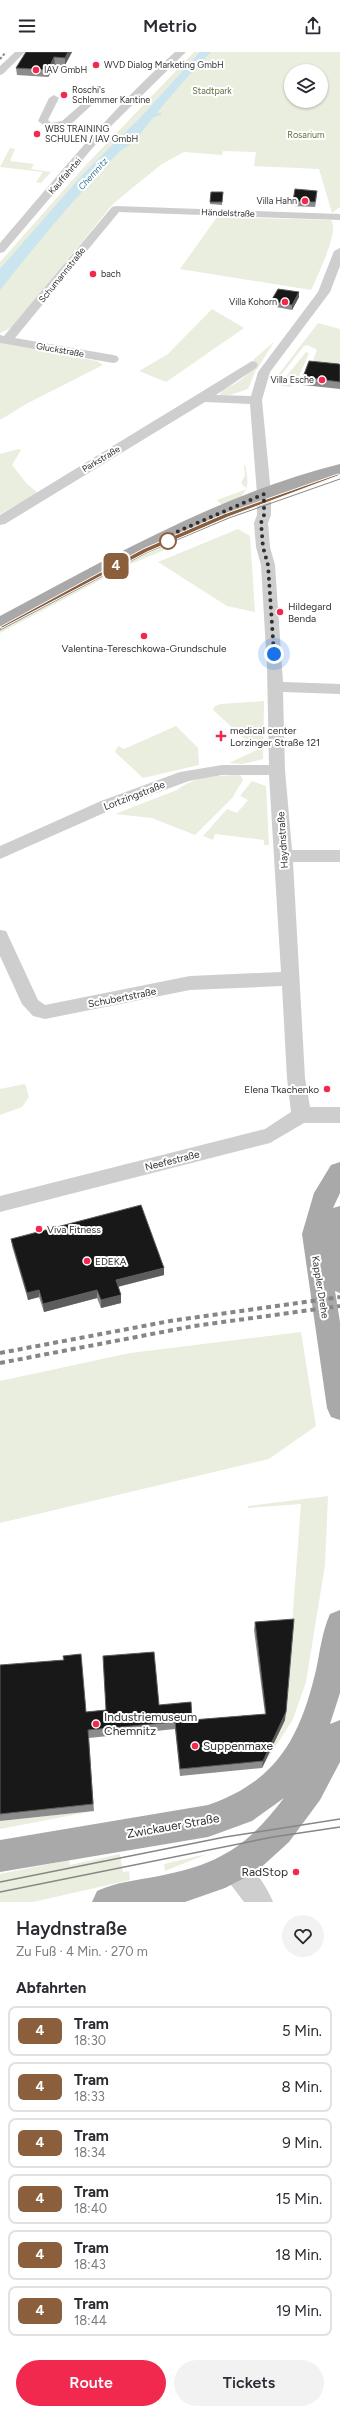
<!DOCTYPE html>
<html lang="de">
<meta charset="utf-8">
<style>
:root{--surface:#fff;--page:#f2f2f3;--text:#2b2b33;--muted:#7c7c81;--line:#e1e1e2;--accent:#f1294f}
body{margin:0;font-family:Figtree,sans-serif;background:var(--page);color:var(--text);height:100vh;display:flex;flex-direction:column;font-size:15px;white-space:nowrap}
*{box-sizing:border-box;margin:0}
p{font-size:13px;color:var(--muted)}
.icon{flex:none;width:22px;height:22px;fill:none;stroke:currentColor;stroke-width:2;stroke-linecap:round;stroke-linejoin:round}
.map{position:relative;height:1850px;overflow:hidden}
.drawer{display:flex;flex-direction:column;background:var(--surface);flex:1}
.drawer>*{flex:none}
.badge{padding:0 8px;border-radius:6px;font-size:14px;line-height:26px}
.controls{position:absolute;left:284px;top:12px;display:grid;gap:8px}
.controls a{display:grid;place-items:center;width:44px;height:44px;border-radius:50%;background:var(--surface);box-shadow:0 1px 3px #0004;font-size:20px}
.you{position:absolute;width:20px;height:20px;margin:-10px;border:3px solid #fff;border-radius:50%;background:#1a73e8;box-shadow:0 0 0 6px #1a73e833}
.map>.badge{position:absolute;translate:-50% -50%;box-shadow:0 0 0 2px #fff}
h2{padding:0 16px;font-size:15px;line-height:36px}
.round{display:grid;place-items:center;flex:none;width:42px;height:42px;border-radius:21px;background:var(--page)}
.headline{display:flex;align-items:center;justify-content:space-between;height:68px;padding:0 16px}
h1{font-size:19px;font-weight:600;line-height:30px}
.action{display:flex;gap:8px;margin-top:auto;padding:8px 16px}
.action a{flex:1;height:46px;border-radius:24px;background:var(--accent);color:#fff;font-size:16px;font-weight:600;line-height:46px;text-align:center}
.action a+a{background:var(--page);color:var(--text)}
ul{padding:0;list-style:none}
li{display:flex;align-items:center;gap:12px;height:50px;margin:0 8px 6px;padding:0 8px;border:2px solid var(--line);border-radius:8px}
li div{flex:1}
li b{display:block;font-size:15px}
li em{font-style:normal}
li .badge{min-width:44px;font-weight:700;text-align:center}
header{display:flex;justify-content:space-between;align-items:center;height:52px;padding:0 16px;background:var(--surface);font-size:18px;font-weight:600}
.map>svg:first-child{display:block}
.green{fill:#e9eede;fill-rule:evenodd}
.water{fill:#cae5ef}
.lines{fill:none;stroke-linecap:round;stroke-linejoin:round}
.stream{stroke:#cae5ef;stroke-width:2.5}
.minor{fill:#cecece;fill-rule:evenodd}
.major{fill:#a9a9a9;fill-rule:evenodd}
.tram-far1{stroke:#868686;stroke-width:1}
.tram{stroke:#868686;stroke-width:1.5}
.rail-far1{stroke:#868686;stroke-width:2;stroke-dasharray:2.5 2;stroke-linecap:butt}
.rail{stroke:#868686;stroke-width:4;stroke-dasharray:5 4;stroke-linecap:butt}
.wall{fill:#8c8c8c}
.shaded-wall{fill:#5d5d5d}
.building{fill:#181818;stroke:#5d5d5d}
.line{fill:#8b5e3c;stroke:#fff}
.walk{stroke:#313131;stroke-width:4;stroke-dasharray:0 7.2}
.poi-dot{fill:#f1294f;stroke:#fff;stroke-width:1.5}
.stop-dot{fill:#fff;stroke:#8b5e3c;stroke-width:2}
.labels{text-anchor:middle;stroke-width:4;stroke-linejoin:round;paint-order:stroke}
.far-poi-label{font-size:9px;fill:#313131;stroke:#fff;text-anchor:start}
.far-park-label{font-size:9px;fill:#5a703a;stroke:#fff}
.far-water-label{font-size:9px;font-style:italic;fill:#367a93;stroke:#fff}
.far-street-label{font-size:9px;fill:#313131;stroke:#fff}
.poi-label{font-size:10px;fill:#313131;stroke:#fff;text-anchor:start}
.street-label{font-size:10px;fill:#313131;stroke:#fff}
.near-poi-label{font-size:12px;fill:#313131;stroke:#fff;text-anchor:start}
.near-street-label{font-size:12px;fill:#313131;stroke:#fff}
</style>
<header><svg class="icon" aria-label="menu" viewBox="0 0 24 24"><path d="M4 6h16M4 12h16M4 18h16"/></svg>Metrio<svg class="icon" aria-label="share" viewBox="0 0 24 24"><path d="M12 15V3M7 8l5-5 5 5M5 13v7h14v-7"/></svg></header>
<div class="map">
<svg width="340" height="1850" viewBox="0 0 340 1850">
<rect width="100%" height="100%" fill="#fff"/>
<g class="green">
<path d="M194,0H340V155L332,161L319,117L254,114L256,100L223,99L222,103L184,100L162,112L131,137L112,153L13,275L0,281V210L84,115ZM291,19H321V49H291Z"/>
<polygon points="10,96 15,97 10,109 34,112 31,117 51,120 41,131 36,130 43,120 0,115"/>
<path d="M217,165L331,168C340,178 317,225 311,238L180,217Z"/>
<polygon points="212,257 244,276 166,330 139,319 168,302"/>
<polygon points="318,271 340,277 340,317 312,311 317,298 308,293 304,294 281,323 278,323"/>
<path d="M274,290L255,320L248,337L230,343H220C220,334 251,332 254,307Z"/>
<polygon points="0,291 97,309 103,313 26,352 0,368"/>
<polygon points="306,300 309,301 297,329 294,329 291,335 281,334 283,329 276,327 284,327"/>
<polygon points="19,397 21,398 12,413 27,432 38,441 0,462 0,402"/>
<path d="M244,412C247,415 246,419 247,424C250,442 238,447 225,456L217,448L247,437L241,431L245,423Z"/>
<polygon points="238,477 250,484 255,560 227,554 158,510"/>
<polygon points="157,489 167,497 131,512 0,581 0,573"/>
<polygon points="264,649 263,707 242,712 229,711 257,698 213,658 215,654 221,652"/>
<polygon points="176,674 198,696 199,713 143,726 115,700 118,694 124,697"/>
<path d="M240,723L243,728L232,746L195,783L152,766L115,762L177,738C194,724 218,724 240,723Z"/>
<polygon points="252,729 266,734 269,793 264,793 264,788 215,782 213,788 203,784 227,757 237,761 248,748 240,744"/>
<polygon points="25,1032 29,1045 22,1055 0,1063 0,1037"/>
<polygon points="301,1280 316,1374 269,1407 0,1471 0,1329 130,1301"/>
<polygon points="328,1444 325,1513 306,1630 293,1667 262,1716 285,1668 301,1452 248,1456 248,1454"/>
<polygon points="94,1759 0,1777 0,1769"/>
<polygon points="120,1802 123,1820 129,1819 130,1828 33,1850 0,1850 0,1822 69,1808 70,1813"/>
<polygon points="207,1802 165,1819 164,1812"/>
</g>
<path class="water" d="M200,0H211C185,26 160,56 138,85C133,92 123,96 117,102C108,112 99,121 90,131C58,165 29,202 0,238V217L84,121L141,65Z"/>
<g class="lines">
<polyline class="stream" points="151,64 160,62"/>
<g class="minor">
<polygon points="15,0 25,0 3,22 0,23 0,14"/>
<path d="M175,0H186L113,72L4,200L0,201V191C57,125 110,58 175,0Z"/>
<polygon points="54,43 59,46 48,68 51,71 62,69 85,49 93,49 94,51 69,74 49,77 38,69 49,46"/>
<polygon points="116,154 340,162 340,168 119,160 15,286 113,303 117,304 119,307 117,310 113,311 0,291 0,283 4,284 112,155"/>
<polygon points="340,196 340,214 330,240 270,320 262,348 271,442 271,463 268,471 270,495 275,513 283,630 340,632 340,642 283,640 285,718 292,798 340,798 340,810 293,810 305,1026 310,1055 340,1055 340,1071 304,1071 270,1091 0,1160 0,1144 265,1077 291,1060 287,1026 282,934 190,938 45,967 33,964 22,952 0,904 0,878 6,879 38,948 45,953 190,924 281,920 269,723 222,723 189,729 113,757 0,807 0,794 101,749 180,720 222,713 269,713 267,615 261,513 256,495 254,471 257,463 257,442 250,352 205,350 5,472 0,473 0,463 252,309 256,310 258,313 256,316 216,343 251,344 258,320 318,240 334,199"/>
<path d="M234,1803C251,1810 266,1833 273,1850H244L225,1825L221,1816L225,1807Z"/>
</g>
<g class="major">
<path d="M340,412V422L270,446L149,498L0,577V564C107,507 222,441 340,412Z"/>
<polygon points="340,1110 340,1141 333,1156 340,1154 340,1241 335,1239 340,1270 340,1368 331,1365 327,1356 302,1182 314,1141 331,1113"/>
<path d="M340,1558V1641L330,1672L340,1668V1710L320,1748L289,1790L256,1820L225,1836L185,1850H92L97,1839C116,1830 138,1828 159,1824C219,1812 247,1795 284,1746L252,1769L208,1785L0,1820V1788L208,1753C277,1729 300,1686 316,1618C320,1599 322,1580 330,1562Z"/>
</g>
<polyline class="tram-far1" points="0,578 148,500 229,466 340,427"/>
<g class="tram">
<polyline points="0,1830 225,1785 340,1767"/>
<polyline points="0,1840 273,1785 340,1775"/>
</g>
<polyline class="rail-far1" points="0,7 6,0"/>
<g class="rail">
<polyline points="0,1301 170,1269 340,1245"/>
<polyline points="0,1311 194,1274 340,1254"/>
</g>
</g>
<g class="wall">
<polygon points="26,0 72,0 65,13 55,13 48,25 17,23 16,16"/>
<polygon points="211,140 223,140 222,153 210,152"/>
<polygon points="317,144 315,155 293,154 293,149"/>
<polygon points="299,240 299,245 292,258 271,254 271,249"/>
<polygon points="340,313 340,337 303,333 303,325"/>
<polygon points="11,1187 164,1223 118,1235 121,1251 101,1256 97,1246 44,1260 39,1245 28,1248 12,1194"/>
<polygon points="255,1570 285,1668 262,1716 180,1724 175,1677 89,1686 94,1759 0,1769 0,1613 86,1660 159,1653 192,1668 265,1662 254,1578"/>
</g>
<g class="shaded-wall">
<polygon points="68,0 72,0 65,13 65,6"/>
<polygon points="54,5 55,13 48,25 48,18"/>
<polygon points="299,240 299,245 292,258 292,253"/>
<polygon points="164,1216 164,1223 116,1235 116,1228"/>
<polygon points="39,1238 39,1245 28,1248 27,1241"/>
<polygon points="97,1238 97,1246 44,1260 43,1252"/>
<polygon points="121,1243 121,1251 101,1256 101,1248"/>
<polygon points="286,1660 285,1668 262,1716 263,1709"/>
</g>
<g class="building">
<polygon points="26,0 68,0 65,6 54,5 48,18 16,16"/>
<polygon points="295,137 317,139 315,150 293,149"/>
<polygon points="211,140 223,140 222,150 210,150"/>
<polygon points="278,237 299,240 292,253 271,249"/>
<polygon points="309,309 339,312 340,313 340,330 303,325"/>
<polygon points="141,1153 164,1216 116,1228 121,1243 101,1248 97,1238 43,1252 39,1238 27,1241 11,1187"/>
<polygon points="294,1567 286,1660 263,1709 180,1717 175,1670 88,1678 93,1752 0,1762 0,1613 64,1608 63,1604 81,1602 86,1660 106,1658 103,1604 154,1600 159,1653 191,1650 192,1668 266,1662 255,1570"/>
</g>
<polygon class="line" points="338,422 340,423 228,465 147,500 2,576 0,575 143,497 224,462"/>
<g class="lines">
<polyline class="walk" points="168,489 172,482 264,442 264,463 261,471 263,495 268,513 274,602"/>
</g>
<g class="poi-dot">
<circle cx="96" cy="13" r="4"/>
<circle cx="36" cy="18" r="4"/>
<circle cx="64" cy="43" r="4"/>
<circle cx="37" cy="82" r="4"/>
<circle cx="305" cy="149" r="4"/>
<circle cx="93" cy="222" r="4"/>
<circle cx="285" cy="250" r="4"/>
<circle cx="322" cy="328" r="4"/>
<circle cx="280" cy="560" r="4"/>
<circle cx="144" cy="584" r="4"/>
<path d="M219 678h4v4h4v4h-4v4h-4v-4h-4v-4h4z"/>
<circle cx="327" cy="1037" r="4"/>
<circle cx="39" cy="1177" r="4"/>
<circle cx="87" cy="1209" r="4"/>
<circle cx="96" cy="1672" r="4"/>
<circle cx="195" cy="1694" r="4"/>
<circle cx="296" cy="1820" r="4"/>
</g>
<circle class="stop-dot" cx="168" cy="489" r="8"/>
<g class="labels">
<g class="far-poi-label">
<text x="104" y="16">WVD Dialog Marketing GmbH</text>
<text x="44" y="21">IAV GmbH</text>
<text x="72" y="41">Roschi's<tspan x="72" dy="10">Schlemmer Kantine</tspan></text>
<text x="45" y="80">WBS TRAINING<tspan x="45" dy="10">SCHULEN / IAV GmbH</tspan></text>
<text x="297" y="152" text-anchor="end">Villa Hahn</text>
<text x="101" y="225">bach</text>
<text x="277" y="253" text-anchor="end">Villa Kohorn</text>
<text x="314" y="331" text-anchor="end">Villa Esche</text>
</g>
<g class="far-park-label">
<text x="212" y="42">Stadtpark</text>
<text x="306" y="86">Rosarium</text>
</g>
<g class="far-water-label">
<text transform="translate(93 122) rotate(-48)" y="3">Chemnitz</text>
</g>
<g class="far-street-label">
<text transform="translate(65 124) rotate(-49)" y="3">Kauffahrtei</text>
<text transform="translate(228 161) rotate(2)" y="3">Händelstraße</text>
<text transform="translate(62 223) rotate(-51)" y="3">Schumannstraße</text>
<text transform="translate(60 298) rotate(10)" y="3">Gluckstraße</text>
<text transform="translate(101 407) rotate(-31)" y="3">Parkstraße</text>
</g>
<g class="poi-label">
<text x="288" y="558">Hildegard<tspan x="288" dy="12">Benda</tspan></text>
<text x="144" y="600" text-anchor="middle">Valentina-Tereschkowa-Grundschule</text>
<text x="230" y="682">medical center<tspan x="230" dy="12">Lorzinger Straße 121</tspan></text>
<text x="319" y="1041" text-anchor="end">Elena Tkachenko</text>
<text x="47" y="1181">Viva Fitness</text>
<text x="95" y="1213">EDEKA</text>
</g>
<g class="street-label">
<text transform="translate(134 743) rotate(-21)" y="4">Lortzingstraße</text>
<text transform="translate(282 788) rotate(-94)" y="4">Haydnstraße</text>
<text transform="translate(122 945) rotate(-11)" y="4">Schubertstraße</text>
<text transform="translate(172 1108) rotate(-14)" y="4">Neefestraße</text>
<text transform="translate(321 1235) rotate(81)" y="4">Kappler Drehe</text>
</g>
<g class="near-poi-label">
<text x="104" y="1669">Industriemuseum<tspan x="104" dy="14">Chemnitz</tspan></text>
<text x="203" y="1698">Suppenmaxe</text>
<text x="288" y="1824" text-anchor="end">RadStop</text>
</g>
<g class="near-street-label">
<text transform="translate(173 1774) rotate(-10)" y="4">Zwickauer Straße</text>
</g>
</g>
</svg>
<div class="controls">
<a><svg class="icon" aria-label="layers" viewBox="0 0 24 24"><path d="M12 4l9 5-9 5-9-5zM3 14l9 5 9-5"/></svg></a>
</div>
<div class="you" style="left:274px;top:602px"></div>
<b class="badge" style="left:116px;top:514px;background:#8b5e3c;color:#fff">4</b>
</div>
<section class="drawer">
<div class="headline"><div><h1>Haydnstraße</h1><p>Zu Fuß · 4 Min. · 270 m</p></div><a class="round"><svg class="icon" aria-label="heart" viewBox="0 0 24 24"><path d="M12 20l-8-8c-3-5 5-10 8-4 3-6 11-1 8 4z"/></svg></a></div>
<h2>Abfahrten</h2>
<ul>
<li><span class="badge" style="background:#8b5e3c;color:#fff">4</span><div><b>Tram</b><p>18:30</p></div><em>5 Min.</em></li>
<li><span class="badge" style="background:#8b5e3c;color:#fff">4</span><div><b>Tram</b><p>18:33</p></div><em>8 Min.</em></li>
<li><span class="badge" style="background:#8b5e3c;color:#fff">4</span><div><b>Tram</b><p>18:34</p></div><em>9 Min.</em></li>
<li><span class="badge" style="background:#8b5e3c;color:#fff">4</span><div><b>Tram</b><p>18:40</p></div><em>15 Min.</em></li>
<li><span class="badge" style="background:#8b5e3c;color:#fff">4</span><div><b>Tram</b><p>18:43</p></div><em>18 Min.</em></li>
<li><span class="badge" style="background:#8b5e3c;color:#fff">4</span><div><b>Tram</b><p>18:44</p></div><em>19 Min.</em></li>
</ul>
<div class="action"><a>Route</a><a>Tickets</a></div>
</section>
